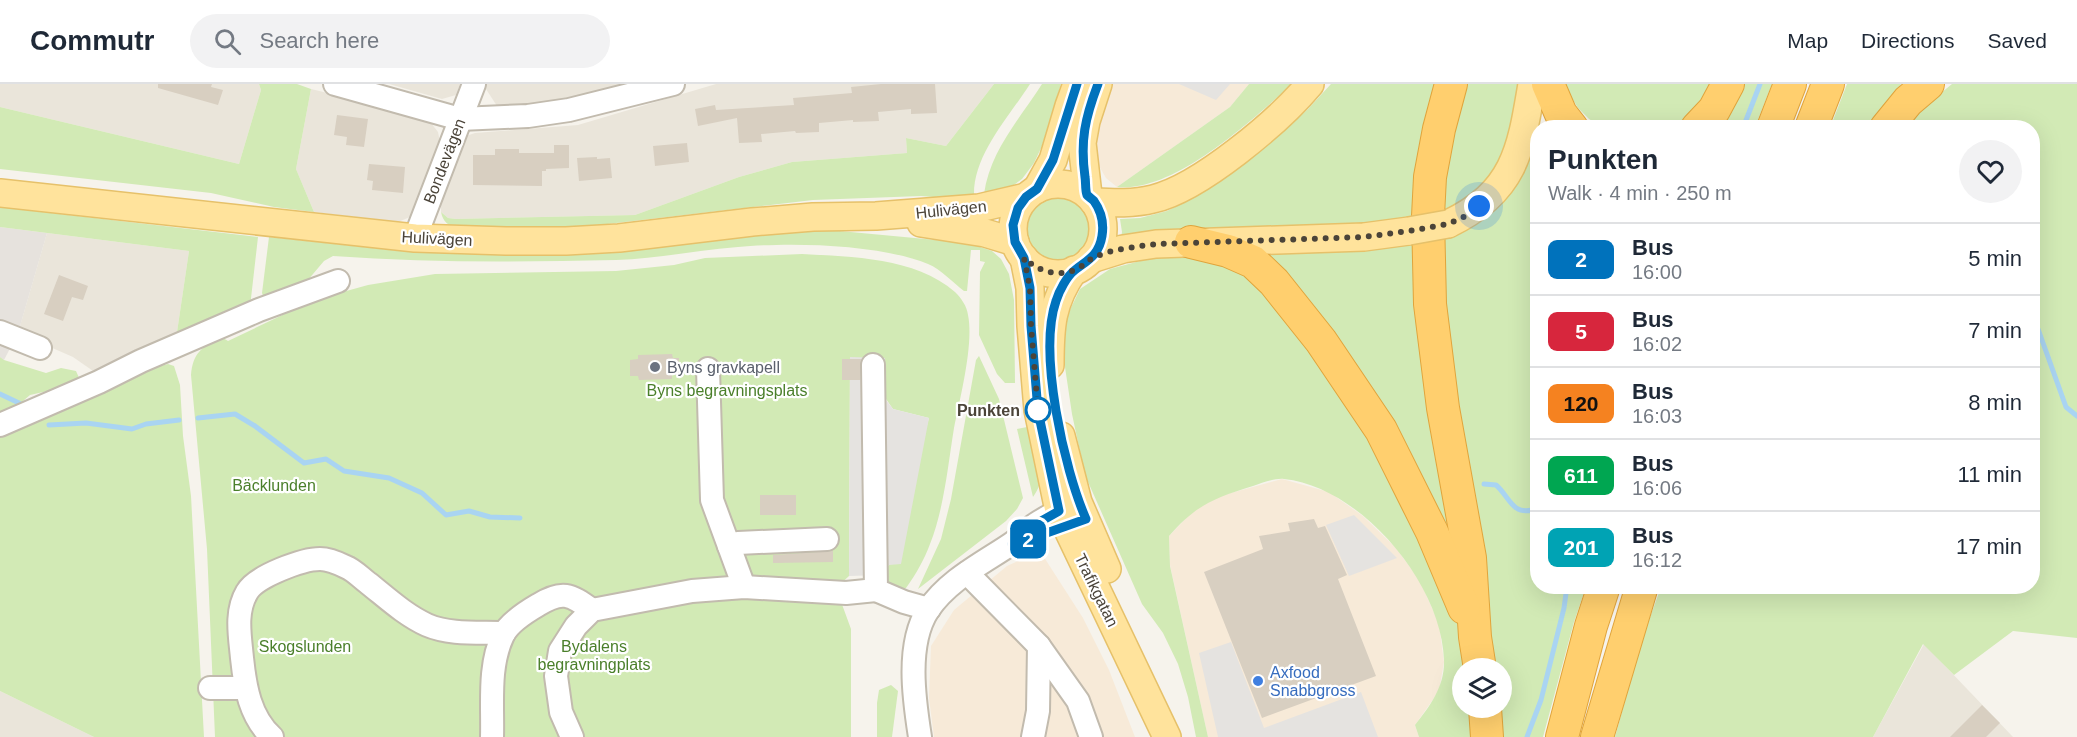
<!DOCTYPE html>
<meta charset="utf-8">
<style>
:root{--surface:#fff;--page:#f2f2f3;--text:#1f2937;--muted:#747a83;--line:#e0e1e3}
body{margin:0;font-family:Arial,sans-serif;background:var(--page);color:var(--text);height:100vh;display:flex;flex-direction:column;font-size:22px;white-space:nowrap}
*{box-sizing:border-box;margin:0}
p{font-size:20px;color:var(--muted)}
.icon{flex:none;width:33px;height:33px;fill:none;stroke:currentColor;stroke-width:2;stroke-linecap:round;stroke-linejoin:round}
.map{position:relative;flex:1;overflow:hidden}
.drawer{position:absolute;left:1530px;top:36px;width:510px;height:474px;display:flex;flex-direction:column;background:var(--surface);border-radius:24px;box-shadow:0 6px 24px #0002}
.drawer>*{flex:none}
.badge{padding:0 12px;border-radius:9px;font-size:21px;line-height:39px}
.buttons{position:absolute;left:1452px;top:574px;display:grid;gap:12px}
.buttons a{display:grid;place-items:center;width:60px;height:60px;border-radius:50%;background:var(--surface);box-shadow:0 6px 24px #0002;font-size:30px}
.you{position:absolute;width:30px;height:30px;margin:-15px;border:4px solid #fff;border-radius:50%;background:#1a73e8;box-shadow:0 0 0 9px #1a73e833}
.map>.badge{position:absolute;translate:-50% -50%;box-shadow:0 0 0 3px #fff}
.round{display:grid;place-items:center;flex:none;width:63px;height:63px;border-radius:32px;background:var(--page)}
.head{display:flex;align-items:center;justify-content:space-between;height:102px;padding:0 18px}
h1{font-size:28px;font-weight:700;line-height:45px}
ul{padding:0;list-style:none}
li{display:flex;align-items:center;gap:18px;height:72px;padding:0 18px;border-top:2px solid var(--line)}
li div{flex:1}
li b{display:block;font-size:22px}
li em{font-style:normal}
li .badge{min-width:66px;font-weight:700;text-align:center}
header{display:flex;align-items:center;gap:36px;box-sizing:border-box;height:84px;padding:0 30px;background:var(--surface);border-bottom:2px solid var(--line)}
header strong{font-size:28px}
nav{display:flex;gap:33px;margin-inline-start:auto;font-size:21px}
.search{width:420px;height:54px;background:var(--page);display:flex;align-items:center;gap:15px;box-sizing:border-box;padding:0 21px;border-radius:33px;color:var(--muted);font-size:22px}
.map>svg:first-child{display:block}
.residential{fill:#eae5da}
.commercial{fill:#f7ead8}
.industrial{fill:#e6e2dd}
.green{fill:#d2eab5}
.parking{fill:#e5e3e0}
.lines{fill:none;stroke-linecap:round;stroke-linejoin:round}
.stream{stroke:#a9d4f2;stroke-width:5}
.building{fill:#d8cfc1}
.minor-casing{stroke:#c2bbae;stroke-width:26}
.major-casing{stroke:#e6c16a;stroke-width:30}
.highway-casing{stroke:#e0a43c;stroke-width:34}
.minor{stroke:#fff;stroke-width:22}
.major{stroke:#ffe39c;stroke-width:27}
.highway{stroke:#ffcf6e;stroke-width:32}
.major-bridge-casing{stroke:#e6c16a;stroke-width:30;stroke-linecap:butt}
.major-bridge{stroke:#ffe39c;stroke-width:27}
.line-casing{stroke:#fff;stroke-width:14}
.line{stroke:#0072bc;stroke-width:9}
.walk{stroke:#4b4439;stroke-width:6;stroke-dasharray:0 10.8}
.worship-dot{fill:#6b7280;stroke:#fff;stroke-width:2}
.stop-dot{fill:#fff;stroke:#0072bc;stroke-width:3}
.shop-dot{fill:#3f7fe0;stroke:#fff;stroke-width:2}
.labels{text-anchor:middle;stroke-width:4.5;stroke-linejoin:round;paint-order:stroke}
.street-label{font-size:16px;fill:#4b4439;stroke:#fff}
.worship-label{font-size:16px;fill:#5b616d;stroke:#fff;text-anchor:start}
.park-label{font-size:16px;fill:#4a7f2a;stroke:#fff}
.stop-label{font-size:16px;font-weight:bold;fill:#4b4439;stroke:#fff;text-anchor:end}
.shop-label{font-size:16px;fill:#366cbe;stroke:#fff;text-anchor:start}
</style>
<header>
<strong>Commutr</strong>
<div class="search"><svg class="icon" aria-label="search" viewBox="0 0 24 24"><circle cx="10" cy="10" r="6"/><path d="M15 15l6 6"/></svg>Search here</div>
<nav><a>Map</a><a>Directions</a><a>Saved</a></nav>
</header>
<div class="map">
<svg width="2077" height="653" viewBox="0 0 2077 653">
<rect width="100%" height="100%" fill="#f6f3ec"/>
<g class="residential">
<polygon points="0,0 259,0 261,6 239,80 0,23"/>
<polygon points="389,0 460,0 456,11 442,15"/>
<polygon points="485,0 632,0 579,16 520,25 497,22 484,2"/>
<polygon points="716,0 994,0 946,62 906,54 907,69 792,78 739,93 635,131 456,135 448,134 441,128 441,119 461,59 466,52 475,49 578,41"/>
<polygon points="311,5 414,30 431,39 438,48 440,58 410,133 398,138 314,128 296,85"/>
<polygon points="47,149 189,167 176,255 96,289 73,273 18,249"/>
<polygon points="1924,560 2013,653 1873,653"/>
<polygon points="0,607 94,653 0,653"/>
</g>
<g class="commercial">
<polygon points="1108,0 1249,0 1230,23 1117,103 1106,94 1094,73 1093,47"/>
<polygon points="1282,395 1329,408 1363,432 1396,464 1420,497 1439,540 1444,578 1439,607 1415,641 1419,653 1208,653 1170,481 1169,452 1193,427 1216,413"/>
<polygon points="1040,467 1083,534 1109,586 1135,653 934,653 929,614 931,562 954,526 1007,482"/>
</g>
<polygon class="industrial" points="0,143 47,149 18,249 4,276 0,273"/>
<g class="green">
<polygon points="259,0 297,0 311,5 296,85 314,128 274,123 211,109 0,85 0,23 239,80 261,6"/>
<path d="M994,0H1030C1009,33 974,70 974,110H984C990,67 1019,36 1042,0H1061L1042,62L1034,79L1022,95L1004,108L970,116L921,112L813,116L556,146L457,145C448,141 443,138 441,128L448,134L456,135L635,131L739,93L792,78L907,69L906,54L946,62Z"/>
<path d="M1249,0H1292C1251,37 1174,109 1117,103L1230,23Z"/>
<polygon points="1331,0 1440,0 1417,134 1367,141 1120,159 1122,148 1120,135 1140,134 1167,127 1189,116 1263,65 1308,25"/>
<polygon points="1461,0 1519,0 1506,72 1481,108 1439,129"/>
<polygon points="1563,0 1714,0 1685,35 1671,44 1602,43 1589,35 1578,24"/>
<polygon points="1738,0 1772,0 1755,43 1707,44"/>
<polygon points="1847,0 1901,0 1873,43 1830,44"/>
<polygon points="1952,0 2077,0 2077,554 2013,547 1954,591 1923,560 1873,653 1615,653 1641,558 1661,503 2032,502 2032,44 1906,43 1919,27"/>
<path d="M1537,54L1538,502L1586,503L1574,538L1543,653H1500L1498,624H1502V585H1495L1445,233L1439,155C1492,145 1523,102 1537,54Z"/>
<circle cx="1059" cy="145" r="32"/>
<polygon points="0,123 258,153 250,223 176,255 189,167 0,143"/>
<path d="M805,147H840L968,159L992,167L1001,175L1009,190L1014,216L1015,299H1005L997,290L979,251L980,188L985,178L980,177V166H971L967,207H964C953,199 941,185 928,180C879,160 791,158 738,163C697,166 657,175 616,176C522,178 427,179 333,172L324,177L302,203L264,214L262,209L269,153L401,167L526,170L738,151Z"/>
<polygon points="1418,159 1461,484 1265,170"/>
<path d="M802,170C852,173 915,173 955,208C961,214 967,222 968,231C974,260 960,314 954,344C948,381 944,425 930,460C924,476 916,490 906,504L901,506L885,496L882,491L889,481L929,334L893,325L886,315L884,300L850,273L849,492L836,504L851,545V653H215L207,465L191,291C193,268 202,264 220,252L228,257L314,216L368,201L435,190L616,187L674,181L705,174Z"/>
<path d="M1191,172L1245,187L1343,304L1438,485L1463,552L1470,585H1462V624H1475L1477,653H1419L1415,641C1430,622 1445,602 1444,576C1442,500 1361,403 1284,395C1275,394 1262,399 1253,402C1214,414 1196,421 1169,452L1170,482L1208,653H1196L1188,613L1178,580L1163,549L1142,520L1085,391L1072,330L1062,263L1066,234L1080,205L1110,185L1155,173Z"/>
<polygon points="979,272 999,315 1023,414 1017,425 1006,437 918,505 941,455 951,415 976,276"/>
<polygon points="0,273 4,276 46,289 61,284 76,287 80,296 70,302 30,311 16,323 0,328"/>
<polygon points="168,280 174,282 180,301 183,352 191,412 204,653 94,653 0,607 0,348 153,284"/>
<path d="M1027,343C1035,367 1050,391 1033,413L1017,345Z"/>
<polygon points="891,601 898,607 892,653 877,653 877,619 879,606"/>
</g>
<g class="parking">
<polygon points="1179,0 1230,0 1216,16"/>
<polygon points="850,273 885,274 886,316 893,325 929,334 901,480 889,481 882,491 849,492"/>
<polygon points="1354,431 1397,474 1349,492 1326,441"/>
<polygon points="1231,558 1264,644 1361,608 1378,653 1218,653 1199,569"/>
</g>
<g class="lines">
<g class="stream">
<polyline points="1743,44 1760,0"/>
<polyline points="2038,245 2066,323 2077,332"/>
<polyline points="0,310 19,319"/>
<polyline points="198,334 235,330 255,342 304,379 326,375 344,387 389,394 422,409 446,431 469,427 490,433 520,434"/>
<polyline points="49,341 86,339 132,345 146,340 179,336"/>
<path d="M1484,400L1496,401C1509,412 1512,431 1532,426L1538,429"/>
<polyline points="1527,653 1541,616 1564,524 1567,502"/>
</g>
</g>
<g class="building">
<polygon points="158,0 212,0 211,3 223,6 218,21 158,4"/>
<polygon points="881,0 935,0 937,29 911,30 911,25 878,28 879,37 853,38 853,36 819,39 819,48 796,49 795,47 761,50 762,58 739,59 737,34 698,42 695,25 715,21 716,26 794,21 793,14 852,9 851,3"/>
<polygon points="337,31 368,35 364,63 346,61 347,53 334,51"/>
<polygon points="687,59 689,78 655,82 653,62"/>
<polygon points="554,61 569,61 569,84 546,85 546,87 542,87 542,102 473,101 473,71 495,71 495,65 519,65 519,69 554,69"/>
<polygon points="597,73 597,75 610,74 612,94 579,97 577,74"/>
<polygon points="369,80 405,83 403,109 372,106 373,97 367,96"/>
<polygon points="59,191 88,202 83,216 72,213 63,237 44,230"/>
<polygon points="672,270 673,274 679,274 679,291 672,291 672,295 639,296 638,292 630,292 630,276 638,275 638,271"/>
<polygon points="842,275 861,275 860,296 842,296"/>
<rect x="760" y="411" width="36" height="20"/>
<polygon points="1314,435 1318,444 1325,442 1347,491 1338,495 1376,592 1262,634 1204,488 1263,465 1259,452 1290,447 1288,439"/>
<polygon points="833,467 833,478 773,479 773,471"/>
<polygon points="1982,621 2000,639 1986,653 1950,653"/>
</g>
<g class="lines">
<g class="minor-casing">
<g id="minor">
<polyline points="335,0 460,35 528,32 569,26 673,0"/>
<polyline points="415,154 474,0"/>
<polyline points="0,248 40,264"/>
<polyline points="873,281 876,506 904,518 929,525"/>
<polyline points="708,285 712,416 744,503"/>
<polyline points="0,341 99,298 141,277 259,226 338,197"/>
<polyline points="729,462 738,459 827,455"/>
<polyline points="967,489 1039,562 1078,617 1091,653"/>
<polyline points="210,604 245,604"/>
<path d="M272,653C250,633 245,603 242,574C240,552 235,528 247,508C256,492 303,475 320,475C329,475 338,479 346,483C354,486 361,494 368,499C387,514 405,531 427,541C450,551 479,548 504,549"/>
<path d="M492,653C493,620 488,582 503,551C509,539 526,528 538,521C562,506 570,510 592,526"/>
<polyline points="572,653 561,628 556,592 560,567 576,542 592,526 692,507 744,503 846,509 876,506"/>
<path d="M920,653C914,615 906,560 928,526C948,496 983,479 1011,460C1020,454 1027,446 1036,440C1048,432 1061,426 1073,420"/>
<polyline points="1033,653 1038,627 1039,562"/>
</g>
</g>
<g class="major-casing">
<g id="major">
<circle cx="1058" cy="145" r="45"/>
<polyline points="1037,105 1053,76 1069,22 1077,0"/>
<polyline points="0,109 415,154 506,157 566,157 619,154 752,138 813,133 876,132 979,124 1026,113"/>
<polyline points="1088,111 1082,59 1086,37 1098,0"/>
<path d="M1094,118C1114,119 1133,120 1153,115C1200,104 1279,37 1310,0"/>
<polyline points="921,139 985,149 1015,158"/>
<path d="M1448,140C1515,108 1521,66 1532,0"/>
<polyline points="1024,174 1030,204 1031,242 1038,326 1059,427 1167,653"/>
<polyline points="1091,175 1123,165 1156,160 1364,153 1409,147"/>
<path d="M1050,281C1050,243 1051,219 1074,186"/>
<polyline points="1061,352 1078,418 1107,485"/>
</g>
</g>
<g class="highway-casing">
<g id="highway">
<polyline points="1451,0 1439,45 1430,93 1428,132 1430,220 1443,324 1470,474 1475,553 1480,585"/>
<polyline points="1548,0 1561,30 1572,44"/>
<polyline points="1697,44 1714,26 1728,0"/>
<polyline points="1773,44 1790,0"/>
<polyline points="1811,44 1828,0"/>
<polyline points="1886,44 1908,17 1928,0"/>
<polyline points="1191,158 1228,167 1253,178 1274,198 1321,257 1381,346 1432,448 1464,524"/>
<polyline points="1485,624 1487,653"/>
<polyline points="1562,653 1591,542 1604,502"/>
<polyline points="1597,653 1642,502"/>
</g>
</g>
<use href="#minor" class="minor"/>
<use href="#major" class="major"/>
<use href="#highway" class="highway"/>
<g class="major-bridge-casing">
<polyline id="major-bridge" points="1409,147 1448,140"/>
</g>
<use href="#major-bridge" class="major-bridge"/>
</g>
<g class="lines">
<g class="line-casing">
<path id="line" d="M1077,0L1053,76L1037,105L1026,113L1018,124L1013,141L1015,158L1024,174L1030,204L1031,242L1038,327L1059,427L1036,440L1012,460L1041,451L1086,435C1064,385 1038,269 1056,217C1059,207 1067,192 1075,186C1088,176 1099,171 1102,152C1104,140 1101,127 1094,117C1093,116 1088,112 1087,111C1085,106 1086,98 1085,93C1080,57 1085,34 1098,0"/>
</g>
<use href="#line" class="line"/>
<path class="walk" d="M1038,326L1031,242L1030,204L1024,174C1039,188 1061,195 1080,183C1084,181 1087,177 1091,175C1109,165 1136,163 1156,160L1364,153L1409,147L1448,140L1466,132L1479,122"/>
</g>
<circle class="worship-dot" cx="655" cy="283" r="6"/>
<circle class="stop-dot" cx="1038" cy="326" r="12"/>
<circle class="shop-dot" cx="1258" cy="597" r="6"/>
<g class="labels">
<g class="street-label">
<text transform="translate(444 77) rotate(-69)" y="6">Bondevägen</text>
<text transform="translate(951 125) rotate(-6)" y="6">Hulivägen</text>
<text transform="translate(437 154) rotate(3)" y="6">Hulivägen</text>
<text transform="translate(1097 506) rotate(64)" y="6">Trafikgatan</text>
</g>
<g class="worship-label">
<text x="667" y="289">Byns gravkapell</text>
</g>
<g class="park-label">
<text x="727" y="312">Byns begravningsplats</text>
<text x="274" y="407">Bäcklunden</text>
<text x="305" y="568">Skogslunden</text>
<text x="594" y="568">Bydalens<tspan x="594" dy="18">begravningplats</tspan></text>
</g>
<g class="stop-label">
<text x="1020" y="332">Punkten</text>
</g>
<g class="shop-label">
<text x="1270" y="594">Axfood<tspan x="1270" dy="18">Snabbgross</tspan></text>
</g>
</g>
</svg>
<div class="buttons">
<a><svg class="icon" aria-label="layers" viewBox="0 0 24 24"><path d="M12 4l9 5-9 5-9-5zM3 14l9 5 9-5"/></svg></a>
</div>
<div class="you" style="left:1479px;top:122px"></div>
<b class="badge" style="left:1028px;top:455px;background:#0072bc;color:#fff">2</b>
<section class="drawer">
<div class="head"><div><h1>Punkten</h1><p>Walk · 4 min · 250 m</p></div><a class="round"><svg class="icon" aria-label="heart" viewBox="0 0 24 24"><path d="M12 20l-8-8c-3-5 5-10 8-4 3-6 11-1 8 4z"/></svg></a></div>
<ul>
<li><span class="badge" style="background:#0072bc;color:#fff">2</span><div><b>Bus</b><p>16:00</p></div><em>5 min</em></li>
<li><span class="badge" style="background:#d7263d;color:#fff">5</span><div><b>Bus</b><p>16:02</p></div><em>7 min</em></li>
<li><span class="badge" style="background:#f58220;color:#111">120</span><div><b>Bus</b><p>16:03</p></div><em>8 min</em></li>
<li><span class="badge" style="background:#00a651;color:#fff">611</span><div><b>Bus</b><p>16:06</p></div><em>11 min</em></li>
<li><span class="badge" style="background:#00a3b4;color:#fff">201</span><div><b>Bus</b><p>16:12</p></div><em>17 min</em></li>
</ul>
</section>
</div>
